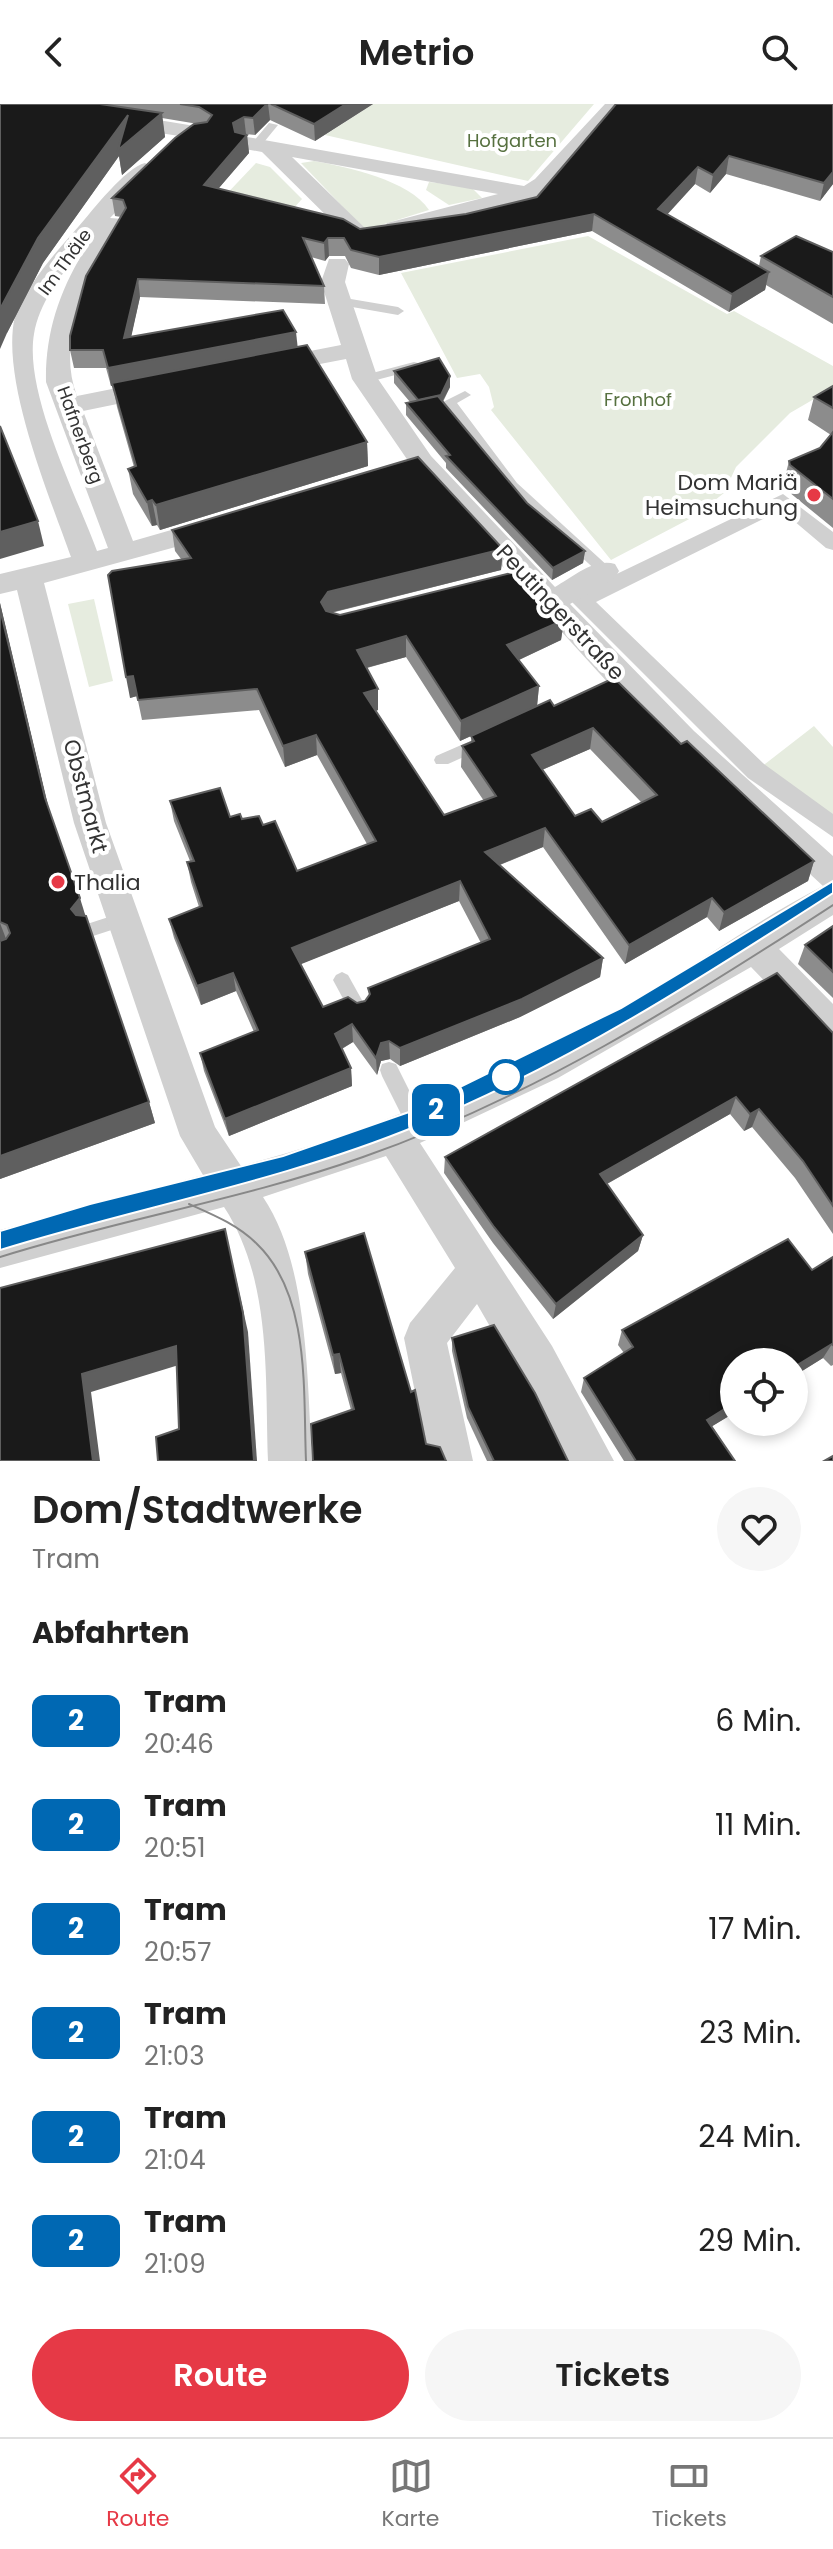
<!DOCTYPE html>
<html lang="de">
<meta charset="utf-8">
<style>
:root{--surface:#fff;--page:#f6f6f6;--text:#222;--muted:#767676;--line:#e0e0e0;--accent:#e63946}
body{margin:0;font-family:Poppins,sans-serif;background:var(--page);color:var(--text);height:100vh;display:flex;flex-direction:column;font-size:30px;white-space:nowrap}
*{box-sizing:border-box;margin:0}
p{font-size:26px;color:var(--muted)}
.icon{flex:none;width:44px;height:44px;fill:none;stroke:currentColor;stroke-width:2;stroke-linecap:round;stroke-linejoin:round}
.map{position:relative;height:1357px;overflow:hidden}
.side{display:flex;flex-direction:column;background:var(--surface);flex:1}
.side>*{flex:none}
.badge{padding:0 16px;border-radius:12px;font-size:28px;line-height:52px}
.controls{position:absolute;left:720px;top:1244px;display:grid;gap:16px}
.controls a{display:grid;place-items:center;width:88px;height:88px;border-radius:50%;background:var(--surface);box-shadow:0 4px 12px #0003;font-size:40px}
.map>.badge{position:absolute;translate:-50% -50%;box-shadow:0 0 0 4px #fff}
h2{padding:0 32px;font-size:30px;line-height:72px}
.round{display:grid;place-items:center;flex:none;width:84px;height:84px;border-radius:42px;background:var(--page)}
.summary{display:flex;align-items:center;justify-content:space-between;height:136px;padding:0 32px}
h1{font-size:38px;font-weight:600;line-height:60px}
.button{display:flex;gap:16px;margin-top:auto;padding:16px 32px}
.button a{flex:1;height:92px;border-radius:48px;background:var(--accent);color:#fff;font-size:32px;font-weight:600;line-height:92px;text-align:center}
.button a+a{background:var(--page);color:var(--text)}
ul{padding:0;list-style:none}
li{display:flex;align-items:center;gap:24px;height:104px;padding:0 32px}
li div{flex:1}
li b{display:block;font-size:30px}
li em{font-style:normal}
li .badge{min-width:88px;font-weight:700;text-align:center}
header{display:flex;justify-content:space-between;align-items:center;height:104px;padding:0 32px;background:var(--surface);font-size:36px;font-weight:600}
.tab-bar{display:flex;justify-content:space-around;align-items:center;height:112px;border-top:2px solid var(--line);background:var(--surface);font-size:22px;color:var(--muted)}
.tab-bar a{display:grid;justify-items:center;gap:4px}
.tab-bar .current{color:var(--accent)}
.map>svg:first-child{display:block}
.green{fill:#e6ecdf}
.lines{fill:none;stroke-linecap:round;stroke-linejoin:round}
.service{fill:#d0d0d0;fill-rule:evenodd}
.pedestrian{fill:#d0d0d0;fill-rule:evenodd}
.minor{fill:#d0d0d0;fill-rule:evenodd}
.tram{stroke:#888;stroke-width:2}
.wall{fill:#8c8c8c;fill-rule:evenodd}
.shaded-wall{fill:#5f5f5f}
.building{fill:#1a1a1a;stroke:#5f5f5f;stroke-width:2;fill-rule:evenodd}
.line{fill:#0068b3;stroke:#fff;stroke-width:2}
.poi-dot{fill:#e63946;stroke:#fff;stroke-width:3}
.stop-dot{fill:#fff;stroke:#0068b3;stroke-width:4}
.labels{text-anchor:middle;stroke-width:8;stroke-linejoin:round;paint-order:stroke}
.far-park-label{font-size:18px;fill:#56703f;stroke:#fff}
.far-street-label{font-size:18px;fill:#333;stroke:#fff}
.poi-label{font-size:22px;fill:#333;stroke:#fff;text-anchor:end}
.street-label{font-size:22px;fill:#333;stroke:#fff}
</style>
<header><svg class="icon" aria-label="back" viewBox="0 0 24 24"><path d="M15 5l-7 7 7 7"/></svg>Metrio<svg class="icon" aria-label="search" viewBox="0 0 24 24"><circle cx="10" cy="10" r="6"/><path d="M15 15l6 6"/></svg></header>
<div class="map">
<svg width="833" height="1357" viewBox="0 0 833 1357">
<rect width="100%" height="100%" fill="#fff"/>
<g class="green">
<polygon points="373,0 594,0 528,77 325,31"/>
<path d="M314,57C347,63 409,76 429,106L365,126L301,59Z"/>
<polygon points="256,59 270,63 302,95 284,115 219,98"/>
<polygon points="429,78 471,83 482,94 449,101 426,86"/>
<polygon points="588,132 727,210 734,207 833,262 833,284 790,309 736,363 724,389 695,412 611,456 491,306 494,303 489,283 480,270 457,274 401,169"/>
<polygon points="94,495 113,577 89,583 68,500"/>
<polygon points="814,622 833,643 833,723 756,667"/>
</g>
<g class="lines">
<g class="service">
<polygon points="269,19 278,21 260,43 252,43 252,39"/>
<polygon points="339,193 398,203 404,207 398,211 335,200 333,197"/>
<polygon points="414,258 418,259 418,265 365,279 359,275 361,272"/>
<polygon points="465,287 471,291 457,299 517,379 610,464 612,467 610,470 600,470 507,385 443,298"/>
<polygon points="482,632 490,638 488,642 448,660 436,660 434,656 436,652"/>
<polygon points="124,808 130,810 133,815 130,820 90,833 84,831 81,826 84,821"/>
<polygon points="342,868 348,871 368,907 365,913 359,915 353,913 333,876 336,871"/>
<polygon points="389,958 396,960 424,1016 426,1022 424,1028 417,1031 410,1028 382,972 380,966 382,960"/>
</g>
<polygon class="pedestrian" points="783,390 833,428 833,446 826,444 781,406 596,498 764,660 833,710 833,733 748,674 570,496 573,491"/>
<g class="minor">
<polygon points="29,0 61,0 207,24 218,30 207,36 77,17 32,4"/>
<polygon points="605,0 626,0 551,85 536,94 395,131 384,124 387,119 498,90 292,53 369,128 372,133 369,138 353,138 262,48 239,44 236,39 247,33 524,82 535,75"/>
<path d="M145,59L156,66L110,114L123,115L126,120C93,168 54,232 77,292L157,276L170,284L166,290L83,307L133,437L213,414L223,416L227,423L223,430L44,479L106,719L215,1023L241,1062C387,1024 522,962 652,886C709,852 764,812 823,782L672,643L610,581L413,364L352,275L346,255L273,269L264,266L261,261L264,256L341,241L321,178L329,155H345L349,160L345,178L378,275L431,352L555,483C573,473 594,454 615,460L619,467L615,474L570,500L694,627L833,752V811L779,845L833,900V940L820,935L751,863L558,974L420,1039L552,1242L614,1357H568L477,1200L447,1239L473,1357H429L404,1234L410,1219L455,1164L386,1052L263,1093C309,1161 307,1277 312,1357H268C265,1273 272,1176 224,1103L0,1164V1126L203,1071L180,1032L74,719L17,486L0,490V470L71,453C49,391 0,275 15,212C29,178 55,149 79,122C93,106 125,64 145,59ZM91,136C62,180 45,225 46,278L108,444L97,447C76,390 24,289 34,230C40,194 68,162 91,136Z"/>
</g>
<g class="tram">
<path d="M189,1100C214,1111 238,1121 257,1140C311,1192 303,1289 306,1357"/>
<path d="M0,1136C118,1100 240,1078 357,1037C527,977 681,880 833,784"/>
<path d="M0,1153C120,1115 245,1095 363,1053C532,994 684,898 833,801"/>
</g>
</g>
<g class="wall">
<polygon points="4,0 373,0 315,37 270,16 255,31 246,30 247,31 249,49 218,85 360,125 466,110 537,93 616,0 833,80 820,97 726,70 710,89 695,80 667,110 759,162 761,152 833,148 833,220 766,181 765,186 729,208 592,127 379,171 351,164 345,152 329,152 325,157 311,153 324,182 325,200 140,193 131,232 297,243 367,338 368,362 160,426 157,421 152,422 133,390 128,365 134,363 117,303 113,282 111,282 106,264 74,264 70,246 121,113 115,112 112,94 198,20 162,14 165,33 122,71 119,52 43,159 7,229 3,1"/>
<polygon points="394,267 450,272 450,283 443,298 527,399 585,447 583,459 552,476 446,364 446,359 406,311 406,299 410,298 394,279"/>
<polygon points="833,282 833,424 784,384 783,381 789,357 820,344 831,331 808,316 814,293"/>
<path d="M172,426L503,445L501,466L331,509L340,511L564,516L561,536L519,556L539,582L537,602H554L681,640L814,757L808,777L719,827L707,813L625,860L543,743L500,761L603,854L600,873L520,913L400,962L390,955L381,957L377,971L353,938L342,945L351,964L352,982L229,1032L204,967L200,949L254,928L236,887L201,901L174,834L169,815L199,803L191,778L187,758L190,757L174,717L170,697L263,721L297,767L367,740L317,651L285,663L259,606L142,616L137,592L130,594L181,455L175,447ZM406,553L460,637L471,632V639L462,642L461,663L484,697L444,711L376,607L378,606V585L367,564ZM590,645L641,698L602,718L575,712L542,666ZM459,797L481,839L368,884L369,892L365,897L323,903L300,860Z"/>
<polygon points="0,499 49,707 149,998 155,1019 0,1075"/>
<polygon points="833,822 833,894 798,860 805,841"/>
<polygon points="833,929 833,1130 795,1074 752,1023 744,1027 730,1010 607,1080 643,1131 638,1147 553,1215 493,1139 444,1069 445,1053"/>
<polygon points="305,1148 426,1340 446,1357 351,1306 341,1269 335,1270 308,1170"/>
<polygon points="833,1153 833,1261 831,1262 823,1254 794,1272 794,1258 734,1258 734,1309 712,1322 735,1357 624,1357 581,1288 584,1274 624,1249 618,1241 622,1226 812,1166"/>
<polygon points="452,1234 568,1357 487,1357 467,1314 452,1247"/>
</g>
<g class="shaded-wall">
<polygon points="267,0 268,0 270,16 255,31 253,14"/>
<polygon points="346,0 373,0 315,37 314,20"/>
<polygon points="162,9 165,33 122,71 119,52 43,159 7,229 0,245 0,205 38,134 128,11"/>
<polygon points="244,13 246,30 235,36 233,19"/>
<polygon points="247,31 249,49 206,99 204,81"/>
<polygon points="729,52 726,70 710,89 713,71"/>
<polygon points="698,63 695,80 656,123 658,105"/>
<polygon points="833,68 833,80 820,97 824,79"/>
<polygon points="594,110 592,127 379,171 379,153"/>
<polygon points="328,134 329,152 325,157 324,139"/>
<polygon points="769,168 765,186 729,208 732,190"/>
<polygon points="138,175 140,193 127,252 124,234"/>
<polygon points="296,228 298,246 111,282 108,264"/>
<polygon points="450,272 450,283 440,302 418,308"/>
<polygon points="367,338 368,362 160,426 156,401"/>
<polygon points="152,396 157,421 152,422 147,398"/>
<polygon points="38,417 44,442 0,455 0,428"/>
<polygon points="503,445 501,466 329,509 322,519 321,498 328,488"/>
<polygon points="585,447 583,459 552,476 553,464"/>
<polygon points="0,499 52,718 45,694 0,505"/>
<polygon points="564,516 561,536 506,562 507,541"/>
<polygon points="406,532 406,553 358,566 357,546"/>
<polygon points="133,572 137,592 130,594 126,573"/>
<polygon points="539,582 537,602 460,637 461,617"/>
<polygon points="378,585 378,606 365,610 364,589"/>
<polygon points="593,624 590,645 530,671 532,651"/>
<polygon points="316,631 317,651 285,663 283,642"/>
<polygon points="545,724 543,743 484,767 485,748"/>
<polygon points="814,757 808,777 719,827 724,808"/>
<polygon points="460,777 459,797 294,863 292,844"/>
<polygon points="80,794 87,817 78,828 71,805"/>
<polygon points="712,794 707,813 625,860 629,841"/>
<polygon points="0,819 8,840 0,842"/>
<polygon points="603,854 600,873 520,913 400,962 400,944"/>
<polygon points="233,869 236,887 201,901 197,882"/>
<polygon points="352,920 353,938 336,948 335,930"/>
<polygon points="389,937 390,955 381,957 377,971 376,954 381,939"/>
<polygon points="351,964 352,982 229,1032 225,1015"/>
<polygon points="736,993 730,1010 596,1086 600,1070"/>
<polygon points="149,998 155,1019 0,1075 0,1052"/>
<polygon points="759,1005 752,1023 744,1027 750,1010"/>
<polygon points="225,1125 248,1228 257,1357 254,1357"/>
<polygon points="643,1131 638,1147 553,1215 556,1200"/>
<polygon points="832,1240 823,1254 794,1272 794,1263"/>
<polygon points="176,1242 182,1260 91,1288 100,1357 93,1357 82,1270"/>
<polygon points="339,1250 341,1269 335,1270 333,1251"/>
<polygon points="734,1299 734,1309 701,1329 707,1316"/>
</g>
<g class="building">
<polygon points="0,0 100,0 162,9 118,46 128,11 38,134 0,205"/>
<polygon points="180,0 267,0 253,14 244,13 233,19 235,28 247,31 204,81 343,115 360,125 466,110 537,93 616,0 833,0 833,68 824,79 729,52 713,71 698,63 658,105 769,168 732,190 594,110 379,153 351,146 344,134 328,134 324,139 303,134 324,182 138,175 124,234 283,206 296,228 108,264 103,246 70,246 70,232 86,172 126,104 123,96 112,94 175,34 194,20 207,18 212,11 199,3"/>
<polygon points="271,0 346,0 314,20"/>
<polygon points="796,132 833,148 833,193 761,152"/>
<polygon points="307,241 367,338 156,401 152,396 147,398 128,365 136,362 112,279"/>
<polygon points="439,254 450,272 441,291 418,296 394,267"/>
<polygon points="833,282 833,304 814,293"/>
<polygon points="438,292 527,399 585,447 553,464 446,352 450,351 406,299"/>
<polygon points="0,322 38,417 0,428"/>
<polygon points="833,328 833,395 790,361 789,357 820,344"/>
<path d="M418,353L503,445L328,488L321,498L326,507L340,511L523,466L564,516L507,541L539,582L461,617L406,532L357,546L378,585L364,589L444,711L496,692L462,642L474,637L471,632L550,596L554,602L614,574L681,640L687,637L814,757L724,808L712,794L629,841L545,724L485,748L603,854L522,895L400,944L389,937L381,939L376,954L352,920L335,930L351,964L225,1015L200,949L258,926L233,869L197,882L169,815L202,802L187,758L194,757L170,697L220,684L230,713L240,710L242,715L259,712L263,721L275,717L297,767L376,737L316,631L283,642L257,585L138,596L133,572L126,573L108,471L112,467L191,454L172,426ZM593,624L657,691L602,718L591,705L575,712L532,651ZM460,777L490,835L368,884L370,890L365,897L357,899L348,893L323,903L292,844Z"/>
<polygon points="0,505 45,694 80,794 71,805 76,811 86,812 149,998 0,1052 0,837 6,835 10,829 7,821 0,818"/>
<polygon points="833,822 833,868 805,841"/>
<polygon points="777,869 833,929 833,1102 803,1057 759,1005 750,1010 736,993 600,1070 643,1131 556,1200 494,1123 445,1053"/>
<polygon points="225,1125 243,1209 254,1357 158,1357 156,1333 179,1325 176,1242 82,1270 93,1357 0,1357 0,1184"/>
<polygon points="364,1129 411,1288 415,1286 426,1340 440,1343 446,1357 313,1357 311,1320 354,1305 339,1250 333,1251 305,1148"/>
<polygon points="788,1135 812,1166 833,1153 833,1241 832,1240 794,1263 794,1258 734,1258 734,1299 707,1316 735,1357 636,1357 584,1274 633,1243 622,1226"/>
<polygon points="494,1221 535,1289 568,1357 494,1357 468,1303 452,1234"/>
<polygon points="833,1352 833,1357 824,1357"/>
</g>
<path class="line" d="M833,777V789C703,873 568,960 419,1021C284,1077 139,1103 0,1146V1127L90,1100L283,1052L409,1008L621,904Z"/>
<g class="poi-dot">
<circle cx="814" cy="391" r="8"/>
<circle cx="58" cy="778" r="8"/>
</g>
<circle class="stop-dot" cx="506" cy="973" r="16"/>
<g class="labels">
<g class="far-park-label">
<text x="512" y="43">Hofgarten</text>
<text x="638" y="302">Fronhof</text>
</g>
<g class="far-street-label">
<text transform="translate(65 158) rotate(-54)" y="6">Im Thäle</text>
<text transform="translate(80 331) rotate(70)" y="6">Hafnerberg</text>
</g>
<g class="poi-label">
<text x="798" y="386">Dom Mariä<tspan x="798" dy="25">Heimsuchung</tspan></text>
<text x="74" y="786" text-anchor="start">Thalia</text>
</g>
<g class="street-label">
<text transform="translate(561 508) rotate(47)" y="8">Peutingerstraße</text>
<text transform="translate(86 692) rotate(75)" y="8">Obstmarkt</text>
</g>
</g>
</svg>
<div class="controls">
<a><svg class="icon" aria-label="locate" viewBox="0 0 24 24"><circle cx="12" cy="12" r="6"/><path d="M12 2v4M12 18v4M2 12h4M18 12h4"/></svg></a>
</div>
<b class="badge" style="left:436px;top:1006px;background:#0068b3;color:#fff">2</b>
</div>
<section class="side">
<div class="summary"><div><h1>Dom/Stadtwerke</h1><p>Tram</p></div><a class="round"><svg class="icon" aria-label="heart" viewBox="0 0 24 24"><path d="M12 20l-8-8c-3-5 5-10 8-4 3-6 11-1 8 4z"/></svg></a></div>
<h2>Abfahrten</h2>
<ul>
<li><span class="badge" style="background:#0068b3;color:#fff">2</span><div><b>Tram</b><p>20:46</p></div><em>6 Min.</em></li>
<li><span class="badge" style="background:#0068b3;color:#fff">2</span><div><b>Tram</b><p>20:51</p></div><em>11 Min.</em></li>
<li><span class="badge" style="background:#0068b3;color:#fff">2</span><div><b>Tram</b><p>20:57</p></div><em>17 Min.</em></li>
<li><span class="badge" style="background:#0068b3;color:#fff">2</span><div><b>Tram</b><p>21:03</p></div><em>23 Min.</em></li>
<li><span class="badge" style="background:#0068b3;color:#fff">2</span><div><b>Tram</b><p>21:04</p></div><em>24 Min.</em></li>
<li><span class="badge" style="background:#0068b3;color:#fff">2</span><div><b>Tram</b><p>21:09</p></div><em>29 Min.</em></li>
</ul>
<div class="button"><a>Route</a><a>Tickets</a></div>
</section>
<nav class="tab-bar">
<a class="current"><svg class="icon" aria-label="directions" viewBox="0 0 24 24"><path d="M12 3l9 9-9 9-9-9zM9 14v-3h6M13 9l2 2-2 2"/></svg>Route</a>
<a><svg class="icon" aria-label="map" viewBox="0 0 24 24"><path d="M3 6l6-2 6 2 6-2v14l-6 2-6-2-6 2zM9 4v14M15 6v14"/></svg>Karte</a>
<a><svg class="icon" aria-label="tickets" viewBox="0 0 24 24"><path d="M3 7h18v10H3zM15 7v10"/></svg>Tickets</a>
</nav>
